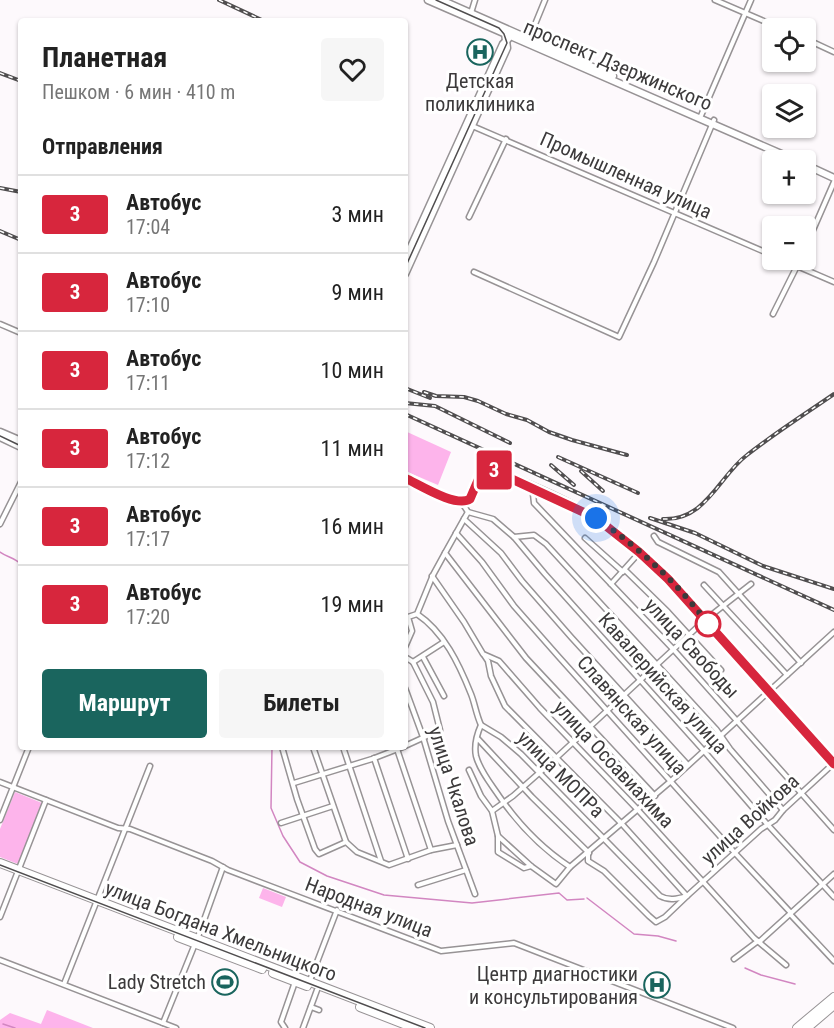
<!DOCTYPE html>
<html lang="ru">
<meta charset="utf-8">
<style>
:root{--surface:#fff;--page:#f6f6f6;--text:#222;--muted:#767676;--line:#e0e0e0;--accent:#1a655e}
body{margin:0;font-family:"Roboto Condensed",sans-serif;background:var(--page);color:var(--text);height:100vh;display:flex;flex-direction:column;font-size:22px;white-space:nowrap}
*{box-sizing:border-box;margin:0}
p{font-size:20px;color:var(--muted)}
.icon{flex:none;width:33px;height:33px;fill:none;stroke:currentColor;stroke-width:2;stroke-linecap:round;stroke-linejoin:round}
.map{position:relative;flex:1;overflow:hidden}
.drawer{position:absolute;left:18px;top:18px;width:390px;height:732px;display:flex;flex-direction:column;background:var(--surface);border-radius:6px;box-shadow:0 2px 4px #0004}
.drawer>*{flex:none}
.badge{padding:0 12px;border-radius:4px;font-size:21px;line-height:39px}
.fabs{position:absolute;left:762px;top:18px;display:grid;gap:12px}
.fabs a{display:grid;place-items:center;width:54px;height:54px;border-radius:6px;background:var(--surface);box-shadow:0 2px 4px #0004;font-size:30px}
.you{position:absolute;width:30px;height:30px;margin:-15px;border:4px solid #fff;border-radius:50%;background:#1a73e8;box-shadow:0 0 0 9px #1a73e833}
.map>.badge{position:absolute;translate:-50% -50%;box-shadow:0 0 0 3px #fff}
h2{padding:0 24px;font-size:22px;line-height:54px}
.round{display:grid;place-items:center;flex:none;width:63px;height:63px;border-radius:6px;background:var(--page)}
.headline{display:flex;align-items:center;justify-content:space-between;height:102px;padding:0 24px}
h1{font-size:28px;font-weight:700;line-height:45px}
.primary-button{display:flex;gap:12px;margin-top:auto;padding:12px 24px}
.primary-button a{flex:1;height:69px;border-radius:6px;background:var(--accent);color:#fff;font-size:24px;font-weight:700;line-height:69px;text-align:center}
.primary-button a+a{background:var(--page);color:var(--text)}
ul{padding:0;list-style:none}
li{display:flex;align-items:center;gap:18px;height:78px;padding:0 24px;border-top:2px solid var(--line)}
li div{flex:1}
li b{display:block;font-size:22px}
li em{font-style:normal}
li .badge{min-width:66px;font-weight:700;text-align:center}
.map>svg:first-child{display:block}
.green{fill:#fdb4eb}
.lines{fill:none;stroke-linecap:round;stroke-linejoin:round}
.stream{stroke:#d286c1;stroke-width:1.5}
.minor-casing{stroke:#979395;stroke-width:7}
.major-casing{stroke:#979395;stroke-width:9}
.highway-casing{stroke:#979395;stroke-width:10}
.minor{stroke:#fff;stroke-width:4}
.major{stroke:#fff;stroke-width:6}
.highway{stroke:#fff;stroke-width:8}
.tram{stroke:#504e4f;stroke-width:1.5}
.rail-casing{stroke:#504e4f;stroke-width:4}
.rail{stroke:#fff;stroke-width:1.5;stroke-dasharray:4.5;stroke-linecap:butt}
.line-casing{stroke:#fff;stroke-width:14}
.line{stroke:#d7263d;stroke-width:9}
.walk{stroke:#3c3a3b;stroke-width:6;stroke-dasharray:0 10.8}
.stop-dot{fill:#fff;stroke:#d7263d;stroke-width:3}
.labels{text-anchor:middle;stroke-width:6;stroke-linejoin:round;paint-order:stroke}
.street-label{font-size:20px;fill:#3c3a3b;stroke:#fff}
.poi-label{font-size:20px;fill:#3c3a3b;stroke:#fff;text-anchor:end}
</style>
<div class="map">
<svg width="834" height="1028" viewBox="0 0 834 1028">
<rect width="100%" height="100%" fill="#fdf9fc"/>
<g class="green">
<polygon points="405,431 451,452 438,485 405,471"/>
<polygon points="15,792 42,803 18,864 0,857 0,829"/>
<polygon points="263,888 286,897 282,907 259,898"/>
<polygon points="47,1010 93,1028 0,1028 0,1020 10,1013 41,1024"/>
</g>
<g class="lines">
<g class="stream">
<path d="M0,552C7,557 15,558 21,564"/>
<polyline points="272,747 271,808 283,836 300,862 327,876 384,895 472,903 559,893 567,900 584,899"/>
<polyline points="587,898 634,934 658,936 676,941"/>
<polyline points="745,968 761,975 795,984"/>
<polyline points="3,1024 15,1028"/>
</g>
<g class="minor-casing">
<g id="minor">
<polyline points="715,0 780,28"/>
<polyline points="471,13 475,0"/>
<polyline points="529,39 545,0"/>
<polyline points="806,39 834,52"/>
<polyline points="700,118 751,0"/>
<polyline points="470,125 772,255"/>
<polyline points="469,217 506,139"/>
<polyline points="806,246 834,182"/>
<polyline points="783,260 834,282"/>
<polyline points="474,272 619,337 654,262 714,120"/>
<polyline points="773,314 800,260"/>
<polyline points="0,324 21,333"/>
<polyline points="534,488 533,494 534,503 673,649 834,830"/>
<polyline points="462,503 468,512 493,519 514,537 545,574 704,751 767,824 834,897"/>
<polyline points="468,512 464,519 501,553 522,581 571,637 688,765"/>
<polyline points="464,519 445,553 526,658 655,796"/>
<polyline points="0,524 21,482"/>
<polyline points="456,533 482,562 514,606 558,656 735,853 791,913"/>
<polyline points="654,536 658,542 719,572 801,663"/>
<polyline points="514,537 534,535 546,544 716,729 730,749 783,810"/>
<polyline points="585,538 623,572"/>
<polyline points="625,570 668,612 721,670"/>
<polyline points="432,576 464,622 483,654 499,661 540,708 638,810 754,938 786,965"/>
<polyline points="611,584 639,553"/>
<polyline points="704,585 787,675"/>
<path d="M417,614C444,632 459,664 471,694C475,704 476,714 481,725L501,737L521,754L660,896C669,901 677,899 687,896L761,829L775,820L783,810L833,764"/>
<polyline points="405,647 412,631 408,617 417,614 433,575 445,553"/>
<polyline points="484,655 488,661 491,676 505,706 622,824 687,896 665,917 656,922 649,916 604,871 588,861 588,854"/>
<polyline points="405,657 413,662 444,642"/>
<polyline points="423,657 444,696"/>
<polyline points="405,688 423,737 448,821 475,894"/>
<path d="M481,725C477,734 474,746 476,756C480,771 491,784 499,796C519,825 541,848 570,867L671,781L834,632"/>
<polyline points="478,739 532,797 589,853"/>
<polyline points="405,746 440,730 433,702 413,662"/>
<polyline points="282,747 297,799 315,849 319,854 346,842"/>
<polyline points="313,747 346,842 357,852 389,865 431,850 457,845"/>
<polyline points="343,747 381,861"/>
<polyline points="397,749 431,850"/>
<polyline points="374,758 408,859"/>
<polyline points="469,770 481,796 492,811 498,836 531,866 556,884 570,867"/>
<polyline points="0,782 118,828 130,829 212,861 228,870 441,951 514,943 733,1028"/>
<polyline points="294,783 372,759 403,747"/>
<polyline points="492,811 513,796 556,758 705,620 751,584"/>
<polyline points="0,820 29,747"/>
<polyline points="281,823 333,806"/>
<polyline points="498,836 498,852 524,868 531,866"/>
<polyline points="418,885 466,870"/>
<polyline points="790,914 834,961"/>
<polyline points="0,917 46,800"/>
<polyline points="759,942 834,874"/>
<polyline points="734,959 758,941"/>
<polyline points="0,960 176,1028"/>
<polyline points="309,983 337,910"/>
<polyline points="64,984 150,766"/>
<polyline points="311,1007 319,1010"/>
<polyline points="163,1023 199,934 223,867"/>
<polyline points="285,1028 281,1022 295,982"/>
<polyline points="303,1028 317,990"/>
</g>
</g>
<g class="major-casing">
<g id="major">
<polyline points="428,0 795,160"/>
<polyline points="441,0 613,76"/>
<polyline points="793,155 804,160"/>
<polyline points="806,165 834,178"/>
<polyline points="405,260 503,44 508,39"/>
<polyline points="405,274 507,48 505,33"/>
<polyline points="0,432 21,441"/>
<polyline points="0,437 21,447"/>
<path d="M405,478L452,500L462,503L472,496L482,471L490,469C522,481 570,501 598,520C624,537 646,559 668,579L834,764"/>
</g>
</g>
<g class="highway-casing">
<g id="highway">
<polyline points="0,863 430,1028"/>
<polyline points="178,937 262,969"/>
<polyline points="273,973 307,986"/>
<polyline points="360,1007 414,1028"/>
<polyline points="797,1028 834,997"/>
<polyline points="807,1028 834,1005"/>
</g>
</g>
<use href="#minor" class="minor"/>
<use href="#major" class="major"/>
<use href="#highway" class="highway"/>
<g class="tram">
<polyline points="405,268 507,43 504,34 499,28 436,0"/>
<polyline points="0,436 21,446"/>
<polyline points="0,865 425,1028"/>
</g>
<g class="rail-casing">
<g id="rail">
<polyline points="219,0 264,21"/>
<polyline points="0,73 21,81"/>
<polyline points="0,188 21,192"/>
<polyline points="0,231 21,240"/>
<polyline points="405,388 430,398"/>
<polyline points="424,392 436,396 464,397 478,401 506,414 527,420 549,432 572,440 627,455"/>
<polyline points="405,403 435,406 510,443"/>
<polyline points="405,414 834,610"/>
<polyline points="558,457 638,493"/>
<polyline points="551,465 574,485"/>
<polyline points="581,471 603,491"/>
<polyline points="650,518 695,533 763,566 834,589"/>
<path d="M663,519C706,521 719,476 747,455C775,433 805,414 834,394"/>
</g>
</g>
<use href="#rail" class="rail"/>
</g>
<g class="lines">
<g class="line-casing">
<path id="line" d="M405,478C420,485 456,508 470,499L482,471L490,469L596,518L639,552L668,579L834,764"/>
</g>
<use href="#line" class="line"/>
<path class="walk" d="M596,518C637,546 679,584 708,624"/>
</g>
<defs>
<g id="hospital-ring" transform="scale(1.35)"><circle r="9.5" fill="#fff" stroke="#1a655e" stroke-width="1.5"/><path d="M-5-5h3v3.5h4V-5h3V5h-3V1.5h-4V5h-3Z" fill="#1a655e"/></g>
<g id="stadium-ring" transform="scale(1.35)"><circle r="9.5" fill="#fff" stroke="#1a655e" stroke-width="1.5"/><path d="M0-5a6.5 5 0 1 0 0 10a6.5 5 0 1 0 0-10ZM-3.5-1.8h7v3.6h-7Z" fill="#1a655e"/></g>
</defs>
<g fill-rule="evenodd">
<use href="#hospital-ring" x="480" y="52"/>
<use href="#stadium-ring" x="225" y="982"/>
<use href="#hospital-ring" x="657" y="985"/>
</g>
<circle class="stop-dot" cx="708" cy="624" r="12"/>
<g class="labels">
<g class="street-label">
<text transform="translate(618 65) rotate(23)" y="7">проспект Дзержинского</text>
<text transform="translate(626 175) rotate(24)" y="7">Промышленная улица</text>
<text transform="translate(692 648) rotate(47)" y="7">улица Свободы</text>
<text transform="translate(663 683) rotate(48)" y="7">Кавалерийская улица</text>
<text transform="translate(632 715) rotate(48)" y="7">Славянская улица</text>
<text transform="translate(614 764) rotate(47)" y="7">улица Осоавиахима</text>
<text transform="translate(561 774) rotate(45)" y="7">улица МОПРа</text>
<text transform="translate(454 786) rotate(72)" y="7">улица Чкалова</text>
<text transform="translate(750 819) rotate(-42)" y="7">улица Войкова</text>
<text transform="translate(369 907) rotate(21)" y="7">Народная улица</text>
<text transform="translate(221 931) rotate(21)" y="7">улица Богдана Хмельницкого</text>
</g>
<g class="poi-label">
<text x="480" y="88" text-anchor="middle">Детская<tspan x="480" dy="23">поликлиника</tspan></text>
<text x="638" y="981">Центр диагностики<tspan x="638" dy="23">и консультирования</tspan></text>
<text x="206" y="989">Lady Stretch</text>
</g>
</g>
</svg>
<div class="fabs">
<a><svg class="icon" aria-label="locate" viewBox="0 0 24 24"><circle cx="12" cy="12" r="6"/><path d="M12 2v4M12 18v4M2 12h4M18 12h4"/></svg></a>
<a><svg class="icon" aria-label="layers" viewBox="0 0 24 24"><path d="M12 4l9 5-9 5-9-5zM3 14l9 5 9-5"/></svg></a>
<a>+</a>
<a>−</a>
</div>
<div class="you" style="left:596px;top:518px"></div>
<b class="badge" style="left:494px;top:470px;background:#d7263d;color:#fff">3</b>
<section class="drawer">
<div class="headline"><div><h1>Планетная</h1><p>Пешком · 6 мин · 410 m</p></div><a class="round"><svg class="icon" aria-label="heart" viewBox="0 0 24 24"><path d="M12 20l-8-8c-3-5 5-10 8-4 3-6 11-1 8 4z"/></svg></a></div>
<h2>Отправления</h2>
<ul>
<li><span class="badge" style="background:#d7263d;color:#fff">3</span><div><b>Автобус</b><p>17:04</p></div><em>3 мин</em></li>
<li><span class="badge" style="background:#d7263d;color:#fff">3</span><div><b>Автобус</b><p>17:10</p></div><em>9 мин</em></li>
<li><span class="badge" style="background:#d7263d;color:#fff">3</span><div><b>Автобус</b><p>17:11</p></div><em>10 мин</em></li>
<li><span class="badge" style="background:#d7263d;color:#fff">3</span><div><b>Автобус</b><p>17:12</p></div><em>11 мин</em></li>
<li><span class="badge" style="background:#d7263d;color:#fff">3</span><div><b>Автобус</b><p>17:17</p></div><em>16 мин</em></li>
<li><span class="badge" style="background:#d7263d;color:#fff">3</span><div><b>Автобус</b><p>17:20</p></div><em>19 мин</em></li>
</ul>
<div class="primary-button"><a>Маршрут</a><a>Билеты</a></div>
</section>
</div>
